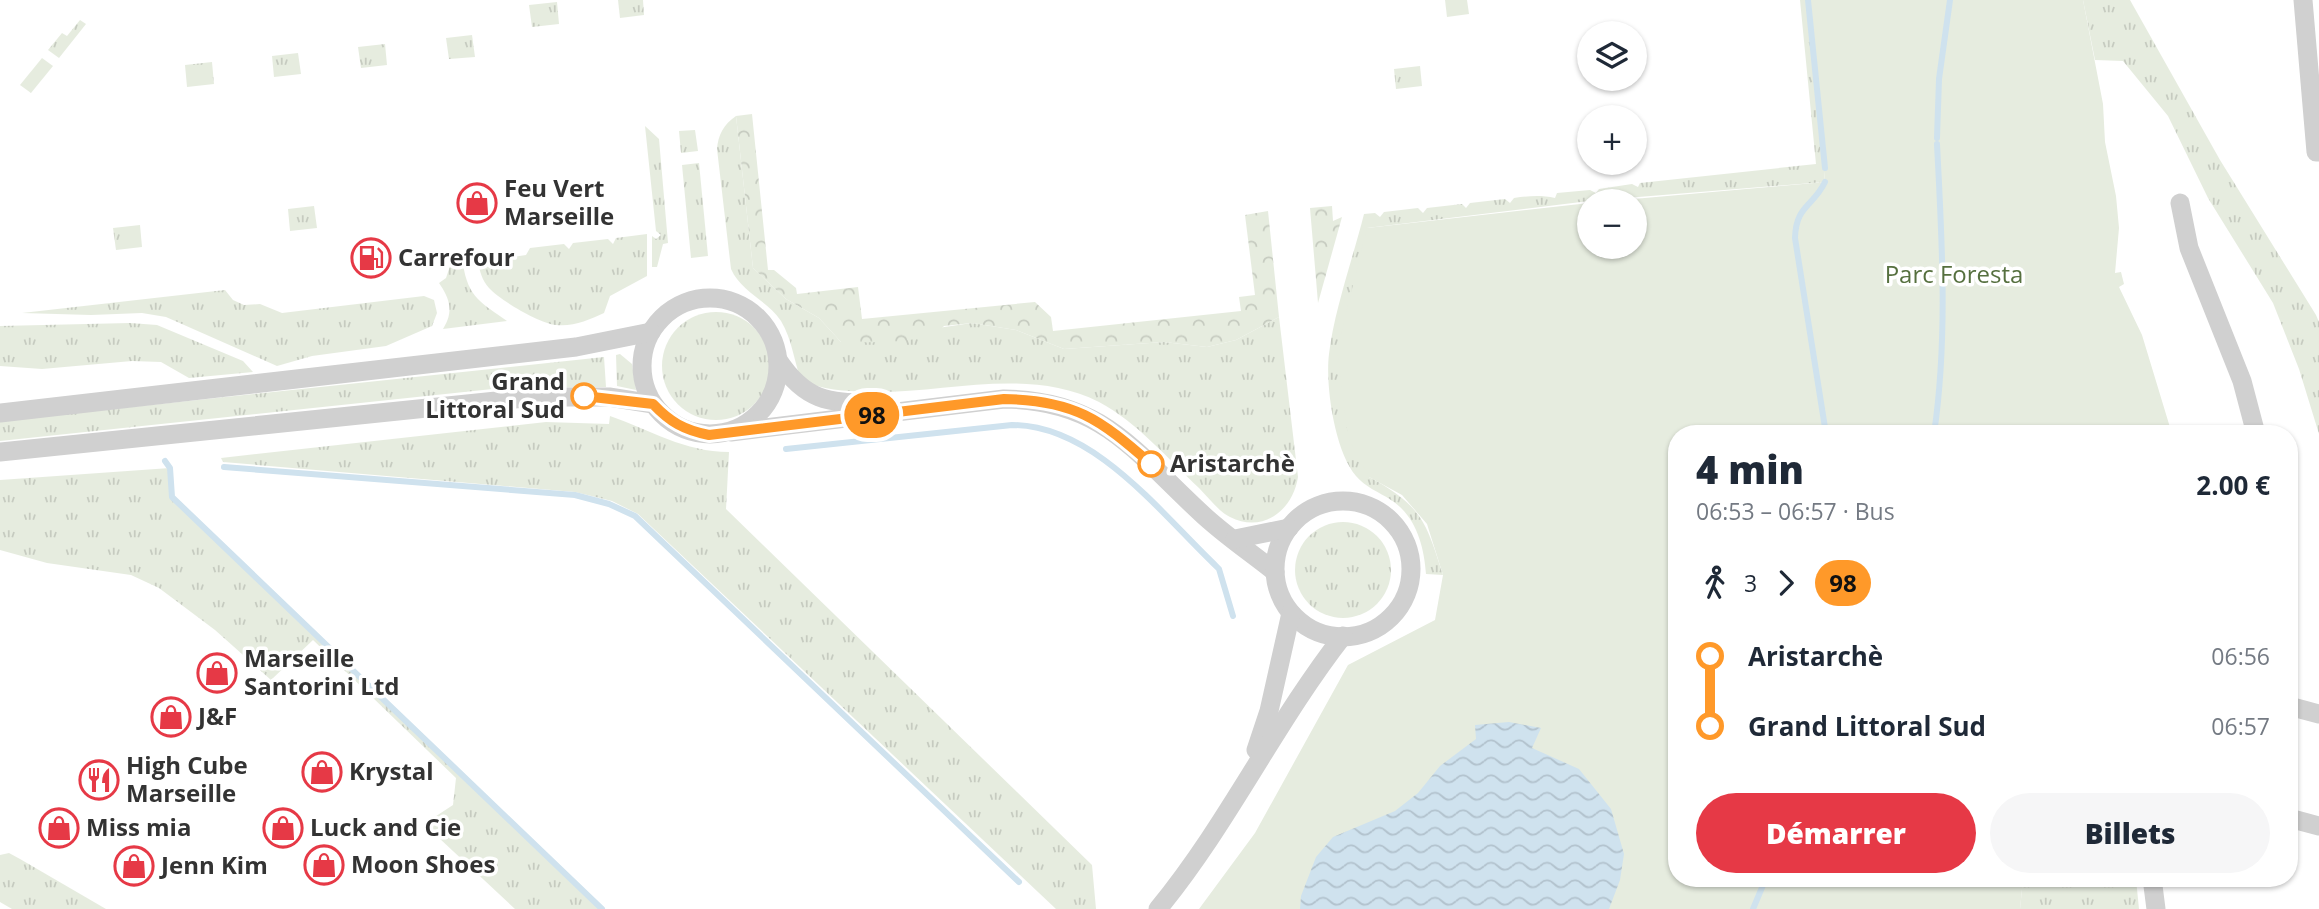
<!DOCTYPE html>
<html lang="fr">
<meta charset="utf-8">
<style>
:root{--surface:#fff;--page:#f6f6f7;--text:#1f2937;--muted:#747a83;--accent:#e63946}
body{margin:0;font-family:"Open Sans",sans-serif;background:var(--page);color:var(--text);height:100vh;display:flex;flex-direction:column;font-size:26px;white-space:nowrap}
*{box-sizing:border-box;margin:0}
p{font-size:23px;color:var(--muted)}
.icon{flex:none;width:38px;height:38px;fill:none;stroke:currentColor;stroke-width:2;stroke-linecap:round;stroke-linejoin:round}
.map{position:relative;flex:1;overflow:hidden}
.side{position:absolute;left:1668px;top:425px;width:630px;height:462px;display:flex;flex-direction:column;background:var(--surface);border-radius:28px;box-shadow:0 2px 5px #0004}
.side>*{flex:none}
.badge{padding:0 14px;border-radius:23px;font-size:24px;line-height:46px}
.buttons{position:absolute;left:1577px;top:21px;display:grid;gap:14px}
.buttons a{display:grid;place-items:center;width:70px;height:70px;border-radius:50%;background:var(--surface);box-shadow:0 2px 5px #0004;font-size:35px}
.map>.badge{position:absolute;translate:-50% -50%;box-shadow:0 0 0 4px #fff}
.legs{display:flex;align-items:center;gap:10px;height:77px;padding:0 28px;font-size:23px}
.legs p{margin-inline-start:auto}
.summary{display:flex;align-items:center;justify-content:space-between;height:119px;padding:0 28px}
h1{font-size:38px;font-weight:800;line-height:52px}
.cta{display:flex;gap:14px;margin-top:auto;padding:14px 28px}
.cta a{flex:1;height:80px;border-radius:42px;background:var(--accent);color:#fff;font-size:28px;font-weight:800;line-height:80px;text-align:center}
.cta a+a{background:var(--page);color:var(--text)}
ul{padding:0 28px;list-style:none}
li{display:flex;align-items:center;gap:24px;height:70px;font-size:26px}
li i{display:grid;place-items:center;width:10px;height:100%;margin:0 9px;background:currentColor}
li i::after{content:'';width:18px;height:18px;margin:-9px;border:5px solid;border-radius:50%;background:var(--surface)}
li p{margin-inline-start:auto}
li:first-child i{background:linear-gradient(#0000 50%,currentColor 0)}
li:last-child i{background:linear-gradient(currentColor 50%,#0000 0)}
.map>svg:first-child{display:block}
.grass{fill:url(#grass-tufts)}
.forest{fill:url(#forest-crowns)}
.park{fill:#e6ecdf}
.water{fill:url(#water-waves)}
.lines{fill:none;stroke-linecap:round;stroke-linejoin:round}
.stream{stroke:#cfe2ee;stroke-width:6}
.minor{stroke:#d0d0d0;stroke-width:19}
.line-1-casing{stroke:#fff;stroke-width:16}
.line-1{stroke:#ff9929;stroke-width:10}
.stop-1-dot{fill:#fff;stroke:#ff9929;stroke-width:3.5}
.labels{text-anchor:middle;stroke-width:7;stroke-linejoin:round;paint-order:stroke}
.poi-label{font-size:24px;font-weight:bold;fill:#333;stroke:#fff;text-anchor:start}
.park-label{font-size:24px;fill:#56703f;stroke:#fff}
.stop-label{font-size:24px;font-weight:bold;fill:#333;stroke:#fff;text-anchor:end}
</style>
<div class="map">
<svg width="2319" height="909" viewBox="0 0 2319 909">
<defs>
<pattern id="grass-tufts" width="24" height="20" patternUnits="userSpaceOnUse" patternTransform="scale(1.75)"><rect width="24" height="20" fill="#e6ecdf"/><path d="M3 7l-1-3M5 7V3M7 7l1-3M15 17l-1-3M17 17v-4M19 17l1-3" fill="none" stroke="#c6cbc0"/></pattern>
<pattern id="forest-crowns" width="20" height="18" patternUnits="userSpaceOnUse" patternTransform="scale(1.75)"><rect width="20" height="18" fill="#e6ecdf"/><path d="M2 6a3 3 0 1 1 6 0M12 15a3 3 0 1 1 6 0" fill="none" stroke="#c6cbc0"/></pattern>
<pattern id="water-waves" width="16" height="10" patternUnits="userSpaceOnUse" patternTransform="scale(1.75)"><rect width="16" height="10" fill="#cfe2ee"/><path d="M0 5q4-4 8 0t8 0" fill="none" stroke="#b2c2cd"/></pattern>
</defs>
<rect width="100%" height="100%" fill="#fff"/>
<g class="grass">
<polygon points="618,0 643,0 644,15 620,18"/>
<polygon points="1445,0 1467,0 1469,14 1447,17"/>
<path d="M1800,0H1808L1825,182L1589,201L1367,228L1369,477C1421,505 1426,521 1443,575L1426,574C1424,546 1416,516 1391,500C1379,492 1365,487 1356,476C1335,452 1325,386 1329,354C1334,311 1353,258 1364,214L1375,213L1380,217L1384,212L1418,208L1423,213L1427,208L1462,204L1466,208L1470,203L1505,199L1510,203L1514,198C1529,196 1541,195 1555,198L1557,193L1590,190L1596,193L1599,189L1632,184L1638,187L1640,183L1816,164Z"/>
<polygon points="2083,0 2130,0 2220,160 2316,315 2319,322 2319,434 2299,369 2273,303 2208,198 2168,116 2123,61 2095,60"/>
<polygon points="557,2 559,24 532,27 529,5"/>
<polygon points="80,20 86,24 59,58 48,50 62,33 67,36"/>
<polygon points="472,35 475,57 449,59 446,38"/>
<polygon points="385,44 387,65 361,68 358,47"/>
<polygon points="298,53 301,74 274,77 272,56"/>
<polygon points="42,58 53,66 31,93 20,85"/>
<polygon points="212,62 214,84 187,87 185,65"/>
<polygon points="1420,66 1422,86 1396,89 1394,69"/>
<path d="M736,116L753,268L786,299L819,318L841,342L972,323L1016,330L1064,349L1164,342L1207,347L1236,340L1279,317L1298,477C1293,510 1263,534 1230,517C1219,512 1208,497 1199,488C1168,459 1137,422 1099,402C1027,366 945,394 868,392C845,391 822,390 801,380C794,361 792,339 781,321C767,300 741,292 731,269L717,149C718,135 724,124 736,116Z"/>
<polygon points="645,126 659,139 668,243 663,244 657,267 652,267 652,236 656,239 661,235 656,231"/>
<polygon points="695,130 698,151 681,153 679,131"/>
<polygon points="699,163 708,256 691,258 682,165"/>
<polygon points="314,206 317,228 290,231 288,209"/>
<polygon points="140,225 142,247 116,250 113,228"/>
<path d="M647,234V276L610,296L604,313C589,320 573,327 556,325C539,323 501,301 489,288C482,280 480,272 478,262L526,255L530,248L564,244L569,249L573,243L608,239L613,244L616,238Z"/>
<path d="M463,264C468,298 482,303 507,321L443,329C454,312 450,299 439,283L446,278L450,266Z"/>
<polygon points="225,290 233,300 244,305 260,304 282,313 424,296 434,300 437,313 432,326 386,346 312,356 277,366 166,317 142,313 91,315 22,313"/>
<circle cx="716" cy="366" r="54"/>
<polygon points="130,323 157,325 243,361 253,372 189,378 161,362 132,361 42,369 0,366 0,326"/>
<polygon points="620,354 632,364 636,390 617,386 616,355"/>
<polygon points="604,357 606,387 502,388 0,441 0,421"/>
<path d="M610,416C650,430 685,452 729,452L726,509L1092,865L1096,909H1056L638,514L612,501L575,492L223,462L221,458L546,422L609,424Z"/>
<polygon points="170,468 172,497 602,909 515,909 424,824 453,805 456,778 313,640 271,680 215,630 159,588 131,575 47,563 0,550 0,480"/>
<circle cx="1343" cy="570" r="48"/>
<polygon points="9,853 20,859 106,909 12,909 0,902 0,855"/>
<polygon points="2023,879 2136,879 2139,909 2020,909"/>
</g>
<g class="forest">
<path d="M752,114L768,270H774L796,288L797,294L858,287L862,319L1035,302L1051,317L1053,331L1241,311L1239,297L1255,295L1245,215L1268,211L1279,317L1236,340L1207,347L1164,342L1064,349L1016,330L972,323L944,326C926,346 867,342 841,342L819,318L786,299L753,268L736,116Z"/>
<polygon points="1332,206 1333,221 1342,217 1318,303 1310,208"/>
</g>
<polygon class="park" points="1808,0 2083,0 2103,104 2105,142 2116,196 2119,228 2115,273 2121,272 2124,284 2119,287 2142,335 2172,434 1676,434 1676,878 2023,879 2020,909 1199,909 1255,833 1348,665 1435,620 1443,575 1427,524 1402,495 1369,477 1348,437 1337,350 1367,228 1589,203 1589,247 1634,247 1634,201 1611,201 1825,182"/>
<polygon class="water" points="1509,722 1541,728 1532,748 1579,769 1611,809 1624,854 1620,880 1609,909 1300,909 1301,896 1316,857 1333,837 1395,811 1418,793 1440,766 1476,739 1475,725"/>
<g class="lines">
<g class="stream">
<polyline points="1808,0 1825,168"/>
<polyline points="1937,138 1939,79 1950,0"/>
<path d="M1825,182C1813,207 1796,205 1795,238L1826,434"/>
<path d="M1934,434C1948,338 1942,241 1937,144"/>
<path d="M786,449L1012,425C1093,425 1158,510 1213,563L1219,569L1233,616"/>
<polyline points="165,461 170,468 172,497 602,909"/>
<polyline points="224,467 575,495 609,504 635,516 1019,882"/>
<polyline points="1763,884 1778,878"/>
<polyline points="1753,909 1766,878"/>
</g>
<g class="minor">
<polyline points="2303,0 2316,152 2319,152"/>
<polyline points="2180,203 2189,248 2242,381 2256,434"/>
<circle cx="710" cy="366" r="68"/>
<path d="M778,360C808,405 832,402 882,404"/>
<polyline points="0,413 576,347 651,332"/>
<path d="M731,432L1004,399C1102,400 1134,451 1200,512C1223,534 1250,552 1275,572"/>
<polyline points="0,452 535,397 609,397 653,404"/>
<circle cx="1343" cy="569" r="68"/>
<polyline points="1235,539 1289,528"/>
<polyline points="2289,706 2319,714"/>
<polyline points="1256,750 1269,711 1291,613"/>
<polyline points="2289,818 2319,826"/>
<polyline points="2152,878 2156,909"/>
<path d="M1158,909C1228,824 1275,723 1343,636"/>
</g>
</g>
<g class="lines">
<g class="line-1-casing">
<path id="line-1" d="M584,396L653,404C670,422 684,430 709,435L1004,399C1074,400 1100,419 1151,464"/>
</g>
<use href="#line-1" class="line-1"/>
</g>
<defs>
<g id="shop-ring" transform="scale(2.0125)"><circle r="9.5" fill="#fff" stroke="#e63946" stroke-width="1.5"/><path d="M-5-2.5h2.3a2.7 3.5 0 0 1 5.4 0H5L5.5 6h-11ZM-1.5-2.5h3a1.5 2.3 0 0 0-3 0Z" fill="#e63946"/></g>
<g id="fuel-ring" transform="scale(2.0125)"><circle r="9.5" fill="#fff" stroke="#e63946" stroke-width="1.5"/><path d="M-5.5-6h7V0h2V4h1.3V-2.5L3-4.5l.8-.8L6-3V5H2.5V1h-1V6h-7ZM-4.2-4.7v3.2H.2V-4.7Z" fill="#e63946"/></g>
<g id="restaurant-ring" transform="scale(2.0125)"><circle r="9.5" fill="#fff" stroke="#e63946" stroke-width="1.5"/><path d="M-5-6h1v4h1v-4h1v4h1v-4h1v5L-1.5 .5V6h-2V.5L-5-1ZM5-6V6H3V1.5H1.5Q1.5-4 5-6Z" fill="#e63946"/></g>
</defs>
<g fill-rule="evenodd">
<use href="#shop-ring" x="477" y="203"/>
<use href="#fuel-ring" x="371" y="258"/>
<use href="#shop-ring" x="217" y="673"/>
<use href="#shop-ring" x="171" y="717"/>
<use href="#shop-ring" x="322" y="772"/>
<use href="#restaurant-ring" x="99" y="780"/>
<use href="#shop-ring" x="59" y="828"/>
<use href="#shop-ring" x="283" y="828"/>
<use href="#shop-ring" x="324" y="865"/>
<use href="#shop-ring" x="134" y="866"/>
</g>
<g class="stop-1-dot">
<circle cx="584" cy="396" r="12"/>
<circle cx="1151" cy="464" r="12"/>
</g>
<g class="labels">
<g class="poi-label">
<text x="504" y="197">Feu Vert<tspan x="504" dy="28">Marseille</tspan></text>
<text x="398" y="266">Carrefour</text>
<text x="244" y="667">Marseille<tspan x="244" dy="28">Santorini Ltd</tspan></text>
<text x="198" y="725">J&amp;F</text>
<text x="126" y="774">High Cube<tspan x="126" dy="28">Marseille</tspan></text>
<text x="349" y="780">Krystal</text>
<text x="86" y="836">Miss mia</text>
<text x="310" y="836">Luck and Cie</text>
<text x="351" y="873">Moon Shoes</text>
<text x="161" y="874">Jenn Kim</text>
</g>
<g class="park-label">
<text x="1954" y="283">Parc Foresta</text>
</g>
<g class="stop-label">
<text x="565" y="390">Grand<tspan x="565" dy="28">Littoral Sud</tspan></text>
<text x="1170" y="472" text-anchor="start">Aristarchè</text>
</g>
</g>
</svg>
<div class="buttons">
<a><svg class="icon" aria-label="layers" viewBox="0 0 24 24"><path d="M12 4l9 5-9 5-9-5zM3 14l9 5 9-5"/></svg></a>
<a>+</a>
<a>−</a>
</div>
<b class="badge" style="left:872px;top:415px;background:#ff9929;color:#111">98</b>
<section class="side">
<div class="summary"><div><h1>4 min</h1><p>06:53 – 06:57 · Bus</p></div><b>2.00 €</b></div>
<div class="legs"><svg class="icon" aria-label="walk" viewBox="0 0 24 24"><circle cx="13" cy="4" r="2"/><path d="M13 8l-2 6 4 7M11 14l-3 7M7 12l3-4h3l4 4"/></svg>3<svg class="icon" aria-label="forward" viewBox="0 0 24 24"><path d="M9 5l7 7-7 7"/></svg><b class="badge" style="background:#ff9929;color:#111">98</b></div>
<ul>
<li><i style="color:#ff9929"></i><b>Aristarchè</b><p>06:56</p></li>
<li><i style="color:#ff9929"></i><b>Grand Littoral Sud</b><p>06:57</p></li>
</ul>
<div class="cta"><a>Démarrer</a><a>Billets</a></div>
</section>
</div>
